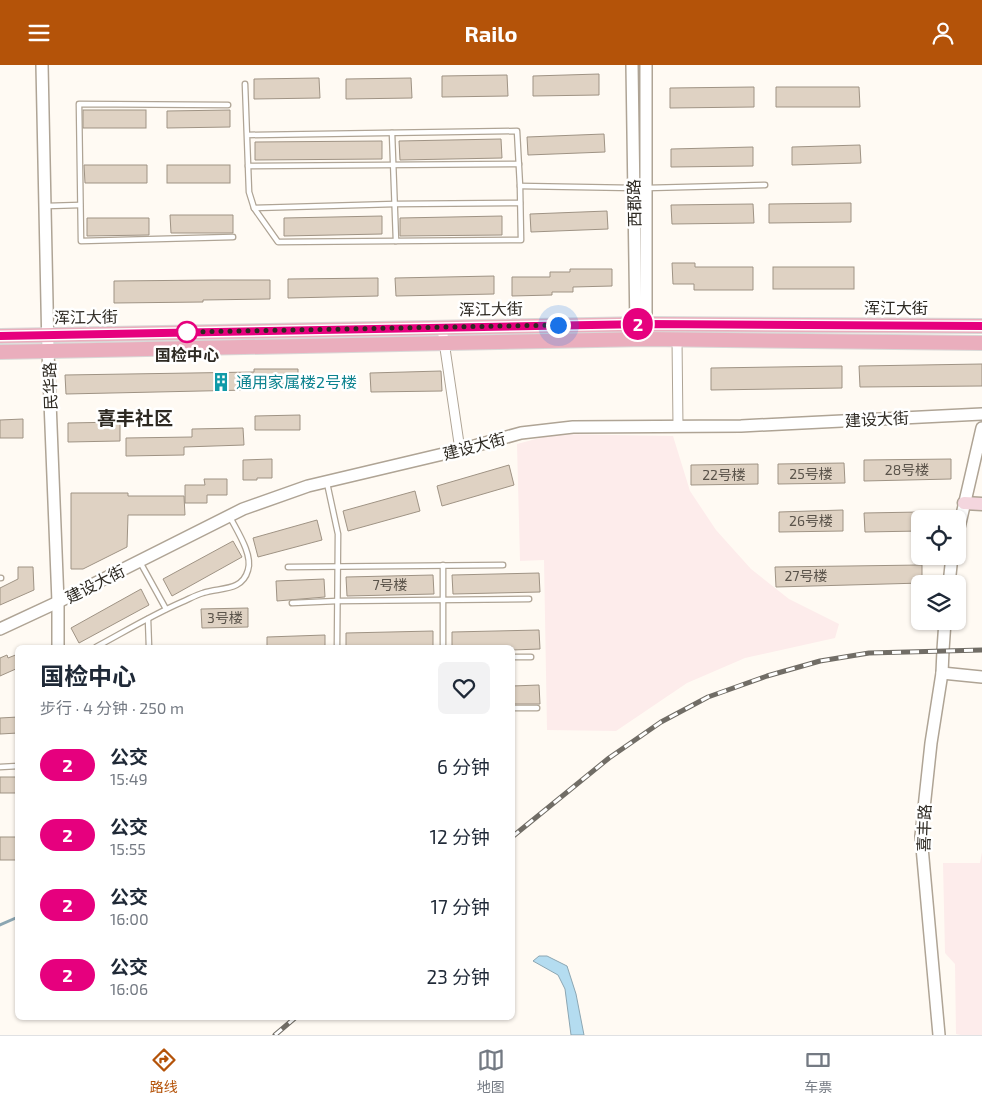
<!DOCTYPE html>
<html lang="zh">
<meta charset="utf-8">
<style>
:root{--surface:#fff;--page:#f2f2f3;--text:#1f2937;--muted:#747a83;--line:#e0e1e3;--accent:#b45309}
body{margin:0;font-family:"Exo 2","Noto Sans SC",sans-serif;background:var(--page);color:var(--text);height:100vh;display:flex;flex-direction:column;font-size:19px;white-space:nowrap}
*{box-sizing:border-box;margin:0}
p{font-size:16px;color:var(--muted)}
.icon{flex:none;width:28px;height:28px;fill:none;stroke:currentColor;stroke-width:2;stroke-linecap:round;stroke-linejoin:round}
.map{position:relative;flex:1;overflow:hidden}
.panel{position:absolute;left:15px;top:580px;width:500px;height:375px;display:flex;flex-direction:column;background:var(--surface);border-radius:8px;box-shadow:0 1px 4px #0004}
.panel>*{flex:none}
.badge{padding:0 10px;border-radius:16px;font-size:18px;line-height:32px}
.controls{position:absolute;left:911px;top:445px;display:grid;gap:10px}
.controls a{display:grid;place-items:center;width:55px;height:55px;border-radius:8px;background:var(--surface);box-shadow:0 1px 4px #0004;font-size:25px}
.you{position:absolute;width:25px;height:25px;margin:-12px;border:4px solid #fff;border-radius:50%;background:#1a73e8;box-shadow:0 0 0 8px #1a73e833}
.map>.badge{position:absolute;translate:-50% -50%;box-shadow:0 0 0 2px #fff}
.round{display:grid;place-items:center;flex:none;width:52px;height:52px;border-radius:8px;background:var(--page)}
.head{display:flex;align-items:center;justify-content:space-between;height:85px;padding:0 25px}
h1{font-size:24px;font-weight:700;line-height:38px}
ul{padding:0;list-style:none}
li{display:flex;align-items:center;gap:15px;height:70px;padding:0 25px}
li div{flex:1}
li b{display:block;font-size:19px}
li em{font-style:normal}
li .badge{min-width:55px;font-weight:700;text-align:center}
header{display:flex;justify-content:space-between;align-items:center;height:65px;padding:0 25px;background:var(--accent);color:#fff;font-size:22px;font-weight:700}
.tab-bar{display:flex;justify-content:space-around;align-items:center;height:70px;border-top:1px solid var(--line);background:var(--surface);font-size:14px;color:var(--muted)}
.tab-bar a{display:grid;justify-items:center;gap:2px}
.tab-bar .on{color:var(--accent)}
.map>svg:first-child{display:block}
.industrial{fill:#fdeceb}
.water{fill:#b4dcf0;stroke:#8ca6b2}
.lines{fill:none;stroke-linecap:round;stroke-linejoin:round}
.stream{stroke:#8ca6b2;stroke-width:3}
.building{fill:#dfd2c3;stroke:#9f9384}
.service-casing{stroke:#afa495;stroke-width:7}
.minor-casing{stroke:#afa495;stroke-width:11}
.tertiary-casing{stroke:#afa495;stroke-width:14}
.secondary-casing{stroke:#afa495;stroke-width:15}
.primary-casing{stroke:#d9d8d7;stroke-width:16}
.service{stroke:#fff;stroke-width:4.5}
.minor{stroke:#fff;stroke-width:9}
.tertiary{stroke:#fff;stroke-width:11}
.secondary{stroke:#f4d6de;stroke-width:12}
.primary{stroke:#eaaebd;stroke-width:14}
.rail-casing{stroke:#716d66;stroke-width:5}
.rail{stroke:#fff;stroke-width:3;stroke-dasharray:9;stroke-linecap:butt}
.line-casing{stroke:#fff;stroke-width:11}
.line{stroke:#e6007e;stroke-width:8}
.walk{stroke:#2d2922;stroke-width:5;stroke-dasharray:0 9}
.stop-dot{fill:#fff;stroke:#e6007e;stroke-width:2.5}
.labels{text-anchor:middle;stroke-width:5;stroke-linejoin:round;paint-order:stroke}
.number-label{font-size:14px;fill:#5a534a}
.street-label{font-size:16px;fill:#2d2922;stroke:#fff}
.stop-label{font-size:16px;font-weight:bold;fill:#2d2922;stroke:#fff}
.culture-label{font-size:16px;fill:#0d838f;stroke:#fff;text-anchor:start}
.quarter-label{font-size:19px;font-weight:bold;fill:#2d2922;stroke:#fff}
</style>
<header><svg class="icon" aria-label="menu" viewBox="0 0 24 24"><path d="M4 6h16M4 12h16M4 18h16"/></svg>Railo<svg class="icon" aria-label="person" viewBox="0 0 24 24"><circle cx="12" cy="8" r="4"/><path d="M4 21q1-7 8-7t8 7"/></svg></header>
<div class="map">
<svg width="982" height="970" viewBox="0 0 982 970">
<rect width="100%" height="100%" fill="#fffaf3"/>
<g class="industrial">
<polygon points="555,369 673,371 690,426 716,465 751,504 789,534 839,559 835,573 745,593 687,618 616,666 547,665 544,495 520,496 517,379"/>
<polygon points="982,787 982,970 961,970 956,969 955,899 945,888 943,798 980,798"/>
</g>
<polygon class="water" points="539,891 547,891 567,901 576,929 584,970 571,970 565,924 558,910 533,896"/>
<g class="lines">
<g class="stream">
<polyline points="512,854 513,858"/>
<polyline points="0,860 18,852"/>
</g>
</g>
<g class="building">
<polygon points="599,9 599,30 533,31 533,11"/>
<polygon points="507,10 508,31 442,32 442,11"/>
<polygon points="319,13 320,33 254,34 254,14"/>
<polygon points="411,13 412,33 346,34 346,14"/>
<polygon points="754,22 754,42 670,43 670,23"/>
<polygon points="776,22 859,22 860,42 776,42"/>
<rect x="83" y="45" width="63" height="18"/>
<polygon points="230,45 230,62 167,63 167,46"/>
<polygon points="604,69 605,87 528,90 527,72"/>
<polygon points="501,74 502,93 400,95 399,76"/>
<polygon points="382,76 382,94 255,95 255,77"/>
<polygon points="860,80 861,98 792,100 792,82"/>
<polygon points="753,82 753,101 671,102 671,84"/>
<polygon points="84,100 147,100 147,118 85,118"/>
<rect x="167" y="100" width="63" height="18"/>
<polygon points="851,138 851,157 769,158 769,139"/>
<polygon points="753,139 754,158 672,159 671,140"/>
<polygon points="607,146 608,164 531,167 530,149"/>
<polygon points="170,150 233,150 233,168 171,168"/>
<polygon points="382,151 382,169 284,171 284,153"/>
<polygon points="502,151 502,170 400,171 400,153"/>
<polygon points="87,153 149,153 149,170 87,171"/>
<polygon points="672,198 695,198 695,202 753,202 753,225 694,225 694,219 673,219"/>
<rect x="773" y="202" width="81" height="22"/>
<polygon points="570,204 612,204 612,221 573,222 573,227 552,227 552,230 512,231 512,212 550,212 550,207 570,207"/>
<polygon points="494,211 494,229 396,231 395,213"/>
<polygon points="378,213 378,231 288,233 288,214"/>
<polygon points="214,215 270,215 270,234 203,235 203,237 114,238 114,216"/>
<polygon points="982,299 982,321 860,322 859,301"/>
<polygon points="842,301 842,323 711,325 711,303"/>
<polygon points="254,304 298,304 298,319 246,319 247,325 66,329 65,310 254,307"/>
<polygon points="441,306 442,326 371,327 370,308"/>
<polygon points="300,350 300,365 255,365 255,351"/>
<polygon points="23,354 23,373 0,373 0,355"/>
<polygon points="120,357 120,376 68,377 68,358"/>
<polygon points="243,363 244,380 184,382 184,390 126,391 126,373 192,372 192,364"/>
<polygon points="272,394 272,413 257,413 257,415 243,415 243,395"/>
<polygon points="951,394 951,414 864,416 864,395"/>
<polygon points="844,398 845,418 778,419 778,399"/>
<polygon points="758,399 758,419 691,420 691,400"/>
<polygon points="509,400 514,420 442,441 437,421"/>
<polygon points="204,414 227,414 227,430 207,430 207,438 185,438 185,420 205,420"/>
<polygon points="415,426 420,446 348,466 343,446"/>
<polygon points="71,428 128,428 128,431 184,431 185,450 128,450 127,482 83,504 71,504"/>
<polygon points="843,445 843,466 779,467 779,447"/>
<polygon points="920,447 920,466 865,467 864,448"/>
<polygon points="317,455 322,475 258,492 253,473"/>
<polygon points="233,476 242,492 172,531 163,514"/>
<polygon points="922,500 922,518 776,522 775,502"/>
<polygon points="18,502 33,502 34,525 0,540 0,523 18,514"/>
<polygon points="539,508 540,527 453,529 452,510"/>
<polygon points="433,510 434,529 347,531 346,512"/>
<polygon points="324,514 325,532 277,536 276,516"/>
<polygon points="141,524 149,540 79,578 71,563"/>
<polygon points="248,543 248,562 202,563 201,544"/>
<polygon points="539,565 540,584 512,585 512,582 452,582 452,567"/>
<polygon points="433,566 433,582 346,582 346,568"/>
<polygon points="325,570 325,582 267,582 267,572"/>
<polygon points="18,589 18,603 0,611 0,593 7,590 8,593"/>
<polygon points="539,620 540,639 512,639 512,621"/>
<polygon points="18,652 18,668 0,669 0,653"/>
<rect x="0" y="712" width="18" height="16"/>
<rect x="0" y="772" width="18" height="23"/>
</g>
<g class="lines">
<g class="service-casing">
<g id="service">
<polyline points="245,19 249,127 254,143 278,177 521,175 520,121 517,66 247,70"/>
<polyline points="228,40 79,39 81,176 233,172"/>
<polyline points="392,68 396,176"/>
<polyline points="248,101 519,99"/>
<polyline points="520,121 634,123"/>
<polyline points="647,123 765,120"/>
<polyline points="47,141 80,140"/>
<polyline points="254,143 395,139 520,138"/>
<polyline points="327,418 338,469 337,582"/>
<polyline points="140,497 166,544"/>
<polyline points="443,500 443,582"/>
<polyline points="288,502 503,500"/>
<polyline points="0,513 1,513"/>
<polyline points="292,538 337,536 529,534"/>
<polyline points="148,554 149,582"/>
<path d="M96,582C124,567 152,550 182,537C189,534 196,530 203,528C220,522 242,527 248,505C253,490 237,466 230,452"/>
<polyline points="512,592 531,592"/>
<polyline points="512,643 537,643"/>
<polyline points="0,702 18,701"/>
</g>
</g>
<g class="minor-casing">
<g id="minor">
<polyline points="442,263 460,385"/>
<polyline points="677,275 678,361"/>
</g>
</g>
<g class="tertiary-casing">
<g id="tertiary">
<polyline points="42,0 48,286 58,537 58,582"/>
<polyline points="632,0 636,266"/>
<polyline points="646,0 646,274"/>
<polyline points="958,467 982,363"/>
<polyline points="949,519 952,491"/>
<polyline points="0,564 58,537 243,444 308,421 460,385 521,368 573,362 741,361 982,349"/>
<polyline points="942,608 982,612"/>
<polyline points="939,970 921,771 931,678 942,608 943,585 945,556"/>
</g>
</g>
<g class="secondary-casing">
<polyline id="secondary" points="964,438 982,439"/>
</g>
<g class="primary-casing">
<g id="primary">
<polyline points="0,271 646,259 982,261"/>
<polyline points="0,287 646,274 982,278"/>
</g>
</g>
<use href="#service" class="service"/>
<use href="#minor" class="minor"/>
<use href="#tertiary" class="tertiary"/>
<use href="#secondary" class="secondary"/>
<use href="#primary" class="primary"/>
<g class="rail-casing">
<g id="rail">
<polyline points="512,772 609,693 661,657 708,632 767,611 820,596 869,588 982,585"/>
<polyline points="275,970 296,952"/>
</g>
</g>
<use href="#rail" class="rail"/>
</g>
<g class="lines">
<g class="line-casing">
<polyline id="line" points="0,271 646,259 982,261"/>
</g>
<use href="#line" class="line"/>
<polyline class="walk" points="187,267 186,267 558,260"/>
</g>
<defs>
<g id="building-bare" transform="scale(1.5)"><path d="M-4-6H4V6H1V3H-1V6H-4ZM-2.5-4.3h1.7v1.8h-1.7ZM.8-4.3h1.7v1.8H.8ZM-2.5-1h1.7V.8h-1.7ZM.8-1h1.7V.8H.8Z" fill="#0f9aa8" stroke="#fff" stroke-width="2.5" paint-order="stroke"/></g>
</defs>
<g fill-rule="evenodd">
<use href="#building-bare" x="221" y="317"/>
</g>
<circle class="stop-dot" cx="187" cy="267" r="10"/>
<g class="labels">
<g class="number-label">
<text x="907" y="410">28号楼</text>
<text x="811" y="414">25号楼</text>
<text x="724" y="415">22号楼</text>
<text x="811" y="461">26号楼</text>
<text x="806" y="516">27号楼</text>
<text x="390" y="525">7号楼</text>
<text x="225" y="558">3号楼</text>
</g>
<g class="street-label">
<text transform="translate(634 138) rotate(-91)" y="6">西郡路</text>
<text x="896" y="249">浑江大街</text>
<text transform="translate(491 244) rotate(-1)" y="6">浑江大街</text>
<text transform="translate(86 252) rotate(-1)" y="6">浑江大街</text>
<text transform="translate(50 321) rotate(-92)" y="6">民华路</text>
<text transform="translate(877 354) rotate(-3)" y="6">建设大街</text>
<text transform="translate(474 381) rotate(-15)" y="6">建设大街</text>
<text transform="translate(95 519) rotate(-27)" y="6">建设大街</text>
<text transform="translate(924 763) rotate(-88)" y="6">喜丰路</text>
</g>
<g class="stop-label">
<text x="187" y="296">国检中心</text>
</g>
<g class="culture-label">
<text x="236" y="323">通用家属楼2号楼</text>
</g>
<g class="quarter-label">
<text x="135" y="360">喜丰社区</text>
</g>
</g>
</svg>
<div class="controls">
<a><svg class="icon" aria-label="locate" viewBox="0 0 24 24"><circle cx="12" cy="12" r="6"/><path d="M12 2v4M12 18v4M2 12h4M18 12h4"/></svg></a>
<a><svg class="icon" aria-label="layers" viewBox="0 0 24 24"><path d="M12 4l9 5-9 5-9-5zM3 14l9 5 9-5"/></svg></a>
</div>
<div class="you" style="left:558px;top:260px"></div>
<b class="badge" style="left:638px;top:259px;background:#e6007e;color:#fff">2</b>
<section class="panel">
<div class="head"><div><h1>国检中心</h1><p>步行 · 4 分钟 · 250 m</p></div><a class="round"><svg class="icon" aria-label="heart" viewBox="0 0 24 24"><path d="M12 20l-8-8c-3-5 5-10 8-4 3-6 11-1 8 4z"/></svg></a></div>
<ul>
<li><span class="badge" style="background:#e6007e;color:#fff">2</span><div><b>公交</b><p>15:49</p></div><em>6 分钟</em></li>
<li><span class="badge" style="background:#e6007e;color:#fff">2</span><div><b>公交</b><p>15:55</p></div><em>12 分钟</em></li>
<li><span class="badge" style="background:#e6007e;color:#fff">2</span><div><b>公交</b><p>16:00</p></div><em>17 分钟</em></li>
<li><span class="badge" style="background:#e6007e;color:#fff">2</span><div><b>公交</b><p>16:06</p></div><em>23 分钟</em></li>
</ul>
</section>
</div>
<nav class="tab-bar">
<a class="on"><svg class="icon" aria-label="directions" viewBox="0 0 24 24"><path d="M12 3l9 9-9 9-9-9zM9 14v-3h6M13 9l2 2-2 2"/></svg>路线</a>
<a><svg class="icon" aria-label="map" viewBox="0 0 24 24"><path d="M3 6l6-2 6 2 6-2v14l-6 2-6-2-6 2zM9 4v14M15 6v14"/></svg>地图</a>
<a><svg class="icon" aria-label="tickets" viewBox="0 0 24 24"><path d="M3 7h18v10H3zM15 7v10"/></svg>车票</a>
</nav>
